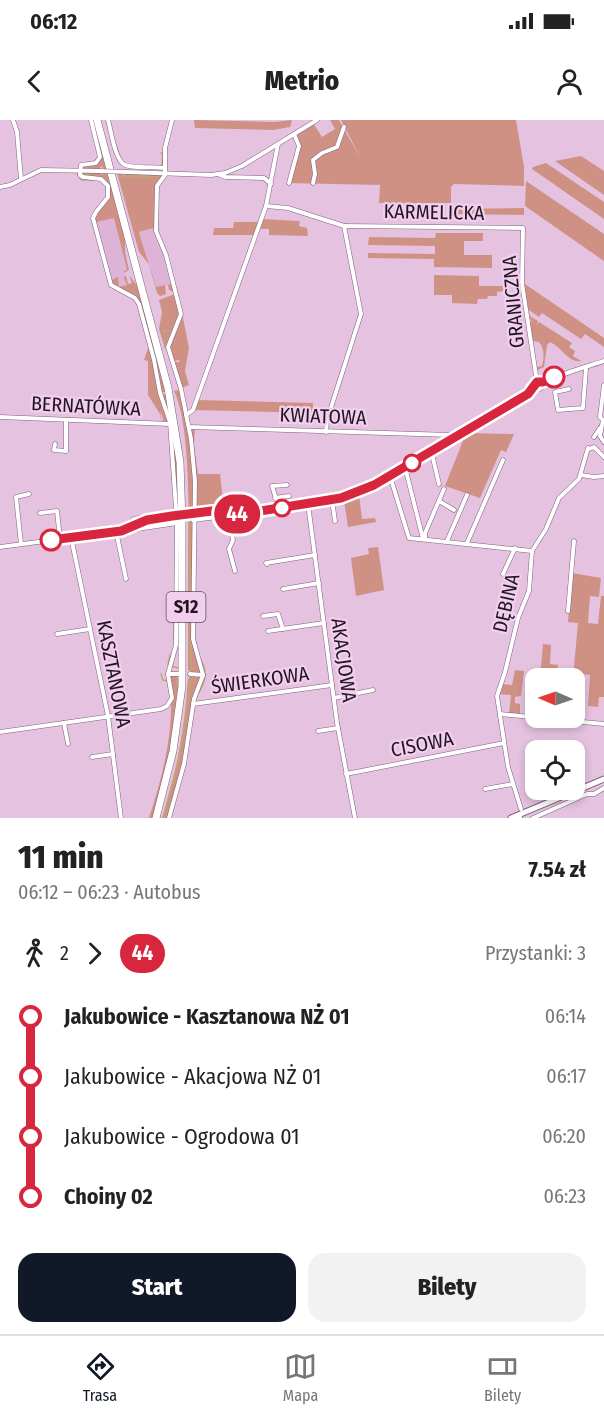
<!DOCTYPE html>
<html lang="pl">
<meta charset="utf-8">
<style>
:root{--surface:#fff;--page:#f2f2f2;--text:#222;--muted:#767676;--line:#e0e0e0;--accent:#111827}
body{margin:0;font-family:"Fira Sans Condensed",sans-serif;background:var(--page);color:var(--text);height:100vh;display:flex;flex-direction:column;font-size:22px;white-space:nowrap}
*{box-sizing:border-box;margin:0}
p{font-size:20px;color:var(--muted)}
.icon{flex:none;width:33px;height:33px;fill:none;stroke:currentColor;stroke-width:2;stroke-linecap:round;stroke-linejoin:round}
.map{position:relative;height:698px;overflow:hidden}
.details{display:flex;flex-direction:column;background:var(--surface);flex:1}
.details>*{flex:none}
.badge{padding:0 12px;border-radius:20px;font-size:21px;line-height:39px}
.needle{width:39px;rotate:272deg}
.tools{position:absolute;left:525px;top:548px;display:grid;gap:12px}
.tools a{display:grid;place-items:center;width:60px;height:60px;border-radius:12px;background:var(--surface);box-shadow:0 3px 9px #0003;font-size:30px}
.map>.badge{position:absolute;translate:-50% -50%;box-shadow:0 0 0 3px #fff}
.legs{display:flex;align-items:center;gap:9px;height:66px;padding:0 18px;font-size:20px}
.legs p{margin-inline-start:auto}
.overview{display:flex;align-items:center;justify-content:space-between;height:102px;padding:0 18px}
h1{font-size:33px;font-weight:800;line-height:45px}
.button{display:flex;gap:12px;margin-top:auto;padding:12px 18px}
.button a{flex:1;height:69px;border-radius:18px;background:var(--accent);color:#fff;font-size:24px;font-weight:800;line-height:69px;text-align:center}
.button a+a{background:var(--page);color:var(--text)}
ul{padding:0 18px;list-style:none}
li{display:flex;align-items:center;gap:21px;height:60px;font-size:22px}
li i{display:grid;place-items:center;width:9px;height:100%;margin:0 8px;background:currentColor}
li i::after{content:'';width:15px;height:15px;margin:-8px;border:4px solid;border-radius:50%;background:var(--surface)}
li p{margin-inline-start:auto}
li:first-child i{background:linear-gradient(#0000 50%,currentColor 0)}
li:last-child i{background:linear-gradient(currentColor 50%,#0000 0)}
.status{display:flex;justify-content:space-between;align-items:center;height:42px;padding:0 30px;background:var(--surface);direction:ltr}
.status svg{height:16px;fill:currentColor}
header{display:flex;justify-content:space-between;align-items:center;height:78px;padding:0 18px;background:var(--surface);font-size:27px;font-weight:800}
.tabs{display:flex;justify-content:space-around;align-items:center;height:84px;border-top:2px solid var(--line);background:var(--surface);font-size:16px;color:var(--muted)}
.tabs a{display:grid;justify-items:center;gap:3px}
.tabs .current{color:var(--accent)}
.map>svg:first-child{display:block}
.built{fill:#ddb4d8}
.green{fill:#d09185}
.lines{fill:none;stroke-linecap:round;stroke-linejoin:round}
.stream{stroke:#bea86d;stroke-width:1.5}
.minor-casing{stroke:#7f607b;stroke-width:5}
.major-casing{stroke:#7f607b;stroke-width:7}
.highway-casing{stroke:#7f607b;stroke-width:8}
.minor{stroke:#fff;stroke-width:4}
.major{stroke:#fff;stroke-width:5}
.highway{stroke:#fff;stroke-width:7}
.minor-bridge-casing{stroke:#7f607b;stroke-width:5;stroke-linecap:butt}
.minor-bridge{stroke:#fff;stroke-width:4}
.line-1-casing{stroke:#fff;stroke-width:14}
.line-1{stroke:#d7263d;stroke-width:9}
.stop-1-dot{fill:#fff;stroke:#d7263d;stroke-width:3}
.labels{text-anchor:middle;stroke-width:4.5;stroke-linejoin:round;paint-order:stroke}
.shield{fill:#f2cfee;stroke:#604e5e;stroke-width:1.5}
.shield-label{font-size:18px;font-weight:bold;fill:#221621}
.street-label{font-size:20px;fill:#221621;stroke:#f2cfee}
</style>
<div class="status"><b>06:12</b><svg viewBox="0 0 49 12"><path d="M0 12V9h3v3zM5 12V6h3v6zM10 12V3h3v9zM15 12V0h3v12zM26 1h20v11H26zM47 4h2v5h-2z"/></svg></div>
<header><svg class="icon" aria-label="back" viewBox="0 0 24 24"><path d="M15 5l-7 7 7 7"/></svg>Metrio<svg class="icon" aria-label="person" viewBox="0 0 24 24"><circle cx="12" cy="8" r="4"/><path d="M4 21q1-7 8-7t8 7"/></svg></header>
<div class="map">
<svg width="604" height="698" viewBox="0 0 604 698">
<rect width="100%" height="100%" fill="#e5c2e0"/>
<g class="built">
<polygon points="114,97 127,150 124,151 129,169 123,170 111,160 96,102"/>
<polygon points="154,108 156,118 163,131 172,164 156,168 139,112"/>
</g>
<g class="green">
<polygon points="194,0 275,2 292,0 290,7 273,10 195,8"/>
<polygon points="330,0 339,0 361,39 341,0 516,0 524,47 524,66 454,64 451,67 451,83 379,83 380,65 289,63 300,28 294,15 313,3 322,17 335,9"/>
<path d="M96,5L125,118V132L129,150L124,153V151L127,150L114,98L96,102L110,157L108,156L94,98C100,83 119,75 103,59L83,56L81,53L84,51L100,52L101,55L104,53V49L101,46L100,49L82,48L84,44L98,43L101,39L94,6Z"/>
<polygon points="581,36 604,51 604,75 555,41"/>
<polygon points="546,43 604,82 604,99 532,49 533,47"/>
<path d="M117,53H121L124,56L125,53L162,54L163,58L156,64L155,108L164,131L175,170L173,172L169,170L168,165L172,163L163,131L153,108L139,112C144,131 151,148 156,167L165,165L166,174L160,176L157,173L149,144L139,132Z"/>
<polygon points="526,61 604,114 604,141 525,86"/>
<polygon points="524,88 524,95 452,94 452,89"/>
<polygon points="261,99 300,101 299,106 307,108 308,116 269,115 269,109 260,109 257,115 213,115 214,108 233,108 234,102 260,102"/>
<polygon points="436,113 483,113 483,121 464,121 464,135 492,135 492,148 434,147 434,139 368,138 368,133 435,134 435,126 368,125 369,117 435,118"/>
<polygon points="126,155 128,164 132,163 129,155 139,168 166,271 157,275 167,274 178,346 179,401 171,306 161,276 169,302 167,304 162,303 163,299 161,292 160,302 160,294 148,275 148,241 144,240 148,228 154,242 159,273 160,272 154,237 140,184 133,176 114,167 110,161 118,157 119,167 127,165 124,158"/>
<polygon points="434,155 479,156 479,166 503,166 504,171 497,172 497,176 488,176 487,179 478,179 477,184 452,183 452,175 434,175"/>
<polygon points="522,162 604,218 604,227 585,214 581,219 542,193 539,197 526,188"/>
<polygon points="175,174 180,193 165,229 159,209 162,192 159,180"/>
<polygon points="181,188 189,228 185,251 189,265 181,268 175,242 180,242 179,240 174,241 169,229"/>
<path d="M528,195L538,201L537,205L539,202L572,223L569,227L575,231L573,236L581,241C568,243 563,228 550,222L547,225L544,247L537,250L536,247L542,246C544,239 545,229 539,222L532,221L529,202H532Z"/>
<path d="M179,270C190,314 194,353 193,398L191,400L189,399C188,365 188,300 174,271Z"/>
<polygon points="198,280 313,283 313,293 194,290"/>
<polygon points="195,307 194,325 198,354 220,354 224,389 235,390 235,392 197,392 191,308"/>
<polygon points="466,313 514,314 506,332 501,330 480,378 445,366"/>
<polygon points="359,374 362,399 375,398 376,402 348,407 344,380"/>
<polygon points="191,401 193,403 192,519 201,553 189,554 191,551 188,550 188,403"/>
<polygon points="378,427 384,470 356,476 351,438 369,434 368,428"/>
<polygon points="572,453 601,458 599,477 590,476 588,503 598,504 601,476 604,476 604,577 599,577 598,587 588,586 590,555 583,554 582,558 573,557 578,503 568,502"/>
<polygon points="543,524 551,525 550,544 558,545 556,558 540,558"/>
<polygon points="515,550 524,551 521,576 515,577 515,583 520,584 520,595 509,594 511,575 498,574 502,564 512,565"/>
<path d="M170,555H179L177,558H179L172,628L153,698H149C164,652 176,604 169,558Z"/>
<path d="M188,556L201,557L193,578L191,579L192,580L184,636L168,698H162C177,652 185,606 188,559L190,558Z"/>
</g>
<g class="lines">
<g class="stream">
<polyline points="161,33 163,34 162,45"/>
<polyline points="103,35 111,65"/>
<polyline points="119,56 163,56"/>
<polyline points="95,60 81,60 77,53 102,57 109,64"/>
<polyline points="117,87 125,117"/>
<polyline points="143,186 147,205"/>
<polyline points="162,211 173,210"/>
<polyline points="189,402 191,549"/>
<polyline points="178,516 179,490"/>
<polyline points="174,519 174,481"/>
<polyline points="191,519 197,540"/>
<polyline points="168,545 170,535"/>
<polyline points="172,546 178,548"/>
<polyline points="191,549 200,547"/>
<polyline points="161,554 163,560 167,561"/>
<polyline points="177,561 178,574"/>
<polyline points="189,561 200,562"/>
<polyline points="172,567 173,576"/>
<path d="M196,577C204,565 209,554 201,540"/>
<polyline points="163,698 179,638 191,561"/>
</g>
<g class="minor-casing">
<g id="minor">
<polyline points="13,0 17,12 21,59"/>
<polyline points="91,0 100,37 96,43 81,45 80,55 83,57 101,59 108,66 108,77 96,92 93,98 111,165 135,178 139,184 154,240 160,273 170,302 177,403 137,409 134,405"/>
<path d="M108,0C111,10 115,41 125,45C137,49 152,46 164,48"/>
<polyline points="127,52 211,55 225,53 242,46 317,0"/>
<polyline points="220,55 226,57 264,58 271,64"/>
<polyline points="289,63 299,26 294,14"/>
<polyline points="313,63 315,54 313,40 322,33 337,27 344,7"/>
<polyline points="0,67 10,65 41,50 99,51"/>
<polyline points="266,86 288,88 344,106 361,194 327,300 326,312"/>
<polyline points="344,106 523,108 522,163 537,262 532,271"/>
<polyline points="604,265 600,297 603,300 600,316 604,322"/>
<path d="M537,268L540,269C551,255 587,247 604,241"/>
<polyline points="569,269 555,272 558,290 583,288 586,248"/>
<polyline points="186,295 193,290 266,86 278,24"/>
<polyline points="0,297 170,304"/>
<polyline points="189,307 451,315 456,317"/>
<polyline points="594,317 600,308"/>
<polyline points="55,324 54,330 66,331 66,300"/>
<polyline points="589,329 594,327 604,337"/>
<polyline points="432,334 439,364"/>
<polyline points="405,347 423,419"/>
<polyline points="581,355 594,357 604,356"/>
<polyline points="390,356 409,418 532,431"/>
<polyline points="275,378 289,376"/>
<polyline points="332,380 335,401"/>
<polyline points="439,381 454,390"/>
<polyline points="308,384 337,603 355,698"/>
<polyline points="279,388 272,366 287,365"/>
<polyline points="40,393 57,391 60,419"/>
<polyline points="198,393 214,391 247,393 331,381 364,370 537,269"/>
<polyline points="193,400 217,397 220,392"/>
<polyline points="134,405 132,401 134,399 171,392"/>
<polyline points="116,411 126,459"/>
<polyline points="232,414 233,420 229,429 235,451"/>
<polyline points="71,417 108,596 121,698"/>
<polyline points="425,418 425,413 444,369"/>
<polyline points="447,421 467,375"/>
<polyline points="467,423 503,340"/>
<polyline points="21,424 16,377 29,374"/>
<polyline points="0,427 121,411 147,400 172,396"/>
<polyline points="267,444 266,443 315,435"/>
<polyline points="503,454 515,428"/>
<polyline points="283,469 319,463"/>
<polyline points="568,491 574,421"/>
<polyline points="263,496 278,494 283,509"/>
<polyline points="268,511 324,503"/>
<polyline points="57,514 90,509"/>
<polyline points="168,554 176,525 177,403"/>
<polyline points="190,554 203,555"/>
<polyline points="334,578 373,570"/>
<polyline points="193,584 332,565"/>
<polyline points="500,594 604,604"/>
<polyline points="64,603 68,624"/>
<polyline points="318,611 338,608"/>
<polyline points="0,612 161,589 167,586 172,578 168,554 178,554"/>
<polyline points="92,637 113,634"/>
<polyline points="346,654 504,623"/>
<polyline points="485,669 513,664"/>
<polyline points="521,689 508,647 497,576 505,552 518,498 529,471 532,431 546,409 559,378 579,359 588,328"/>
<polyline points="520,697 520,698"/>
<polyline points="169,698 184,644 194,579 203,555 193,519 195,361 191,319 181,269 168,227 181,194 166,135 156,111 157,66 165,55 165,28 172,0"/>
<polyline points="533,698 587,674 594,674 604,668"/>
</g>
</g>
<g class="major-casing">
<polyline id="major" points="511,698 604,659"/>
</g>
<g class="highway-casing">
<polyline id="highway" points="97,0 168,268 180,342 182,402 182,566 173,631 156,698"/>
</g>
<use href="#minor" class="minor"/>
<use href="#major" class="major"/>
<use href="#highway" class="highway"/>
<g class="minor-bridge-casing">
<g id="minor-bridge">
<polyline points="99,51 127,52"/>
<polyline points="172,396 198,393"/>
</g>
</g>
<use href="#minor-bridge" class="minor-bridge"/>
</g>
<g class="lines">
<g class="line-1-casing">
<polyline id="line-1" points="51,420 121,411 147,400 172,396 212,391 242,394 341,378 374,365 528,274 537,262 543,262 554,257"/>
</g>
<use href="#line-1" class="line-1"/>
</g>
<g class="stop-1-dot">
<circle cx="554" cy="257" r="10"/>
<circle cx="412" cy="343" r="8"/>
<circle cx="282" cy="388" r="8"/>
<circle cx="51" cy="420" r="10"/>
</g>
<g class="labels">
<rect class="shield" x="166.5" y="472" width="39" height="30" rx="4.5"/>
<g class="shield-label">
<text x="186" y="493">S12</text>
</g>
<g class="street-label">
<text transform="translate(434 92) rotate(1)" y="7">KARMELICKA</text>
<text transform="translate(513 182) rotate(-95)" y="7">GRANICZNA</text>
<text transform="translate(86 286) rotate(3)" y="7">BERNATÓWKA</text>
<text transform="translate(323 296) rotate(2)" y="7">KWIATOWA</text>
<text transform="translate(506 483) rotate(-77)" y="7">DĘBINA</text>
<text transform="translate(344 540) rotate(82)" y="7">AKACJOWA</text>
<text transform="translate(114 554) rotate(79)" y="7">KASZTANOWA</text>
<text transform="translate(260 560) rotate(-8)" y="7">ŚWIERKOWA</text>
<text transform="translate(422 624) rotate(-11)" y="7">CISOWA</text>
</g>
</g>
</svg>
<div class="tools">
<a><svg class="needle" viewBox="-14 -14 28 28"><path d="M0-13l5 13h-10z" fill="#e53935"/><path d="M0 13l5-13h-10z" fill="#767676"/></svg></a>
<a><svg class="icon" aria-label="locate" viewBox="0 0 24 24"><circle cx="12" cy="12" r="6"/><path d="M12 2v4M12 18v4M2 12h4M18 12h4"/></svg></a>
</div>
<b class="badge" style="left:237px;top:394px;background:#d7263d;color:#fff">44</b>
</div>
<section class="details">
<div class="overview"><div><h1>11 min</h1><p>06:12 – 06:23 · Autobus</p></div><b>7.54 zł</b></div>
<div class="legs"><svg class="icon" aria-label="walk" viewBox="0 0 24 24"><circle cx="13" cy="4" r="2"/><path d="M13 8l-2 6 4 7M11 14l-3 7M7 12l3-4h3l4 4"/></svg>2<svg class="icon" aria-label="forward" viewBox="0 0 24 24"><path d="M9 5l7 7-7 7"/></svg><b class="badge" style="background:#d7263d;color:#fff">44</b><p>Przystanki: 3</p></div>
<ul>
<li><i style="color:#d7263d"></i><b>Jakubowice - Kasztanowa NŻ 01</b><p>06:14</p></li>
<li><i style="color:#d7263d"></i><span>Jakubowice - Akacjowa NŻ 01</span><p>06:17</p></li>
<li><i style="color:#d7263d"></i><span>Jakubowice - Ogrodowa 01</span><p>06:20</p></li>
<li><i style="color:#d7263d"></i><b>Choiny 02</b><p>06:23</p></li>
</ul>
<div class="button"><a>Start</a><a>Bilety</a></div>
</section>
<nav class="tabs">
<a class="current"><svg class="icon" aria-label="directions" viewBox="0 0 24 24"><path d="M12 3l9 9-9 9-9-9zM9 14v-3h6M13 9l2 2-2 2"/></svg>Trasa</a>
<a><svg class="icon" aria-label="map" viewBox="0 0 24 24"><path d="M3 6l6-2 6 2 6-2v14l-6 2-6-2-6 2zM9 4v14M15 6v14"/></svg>Mapa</a>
<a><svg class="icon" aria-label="tickets" viewBox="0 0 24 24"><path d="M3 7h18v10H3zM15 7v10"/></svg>Bilety</a>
</nav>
